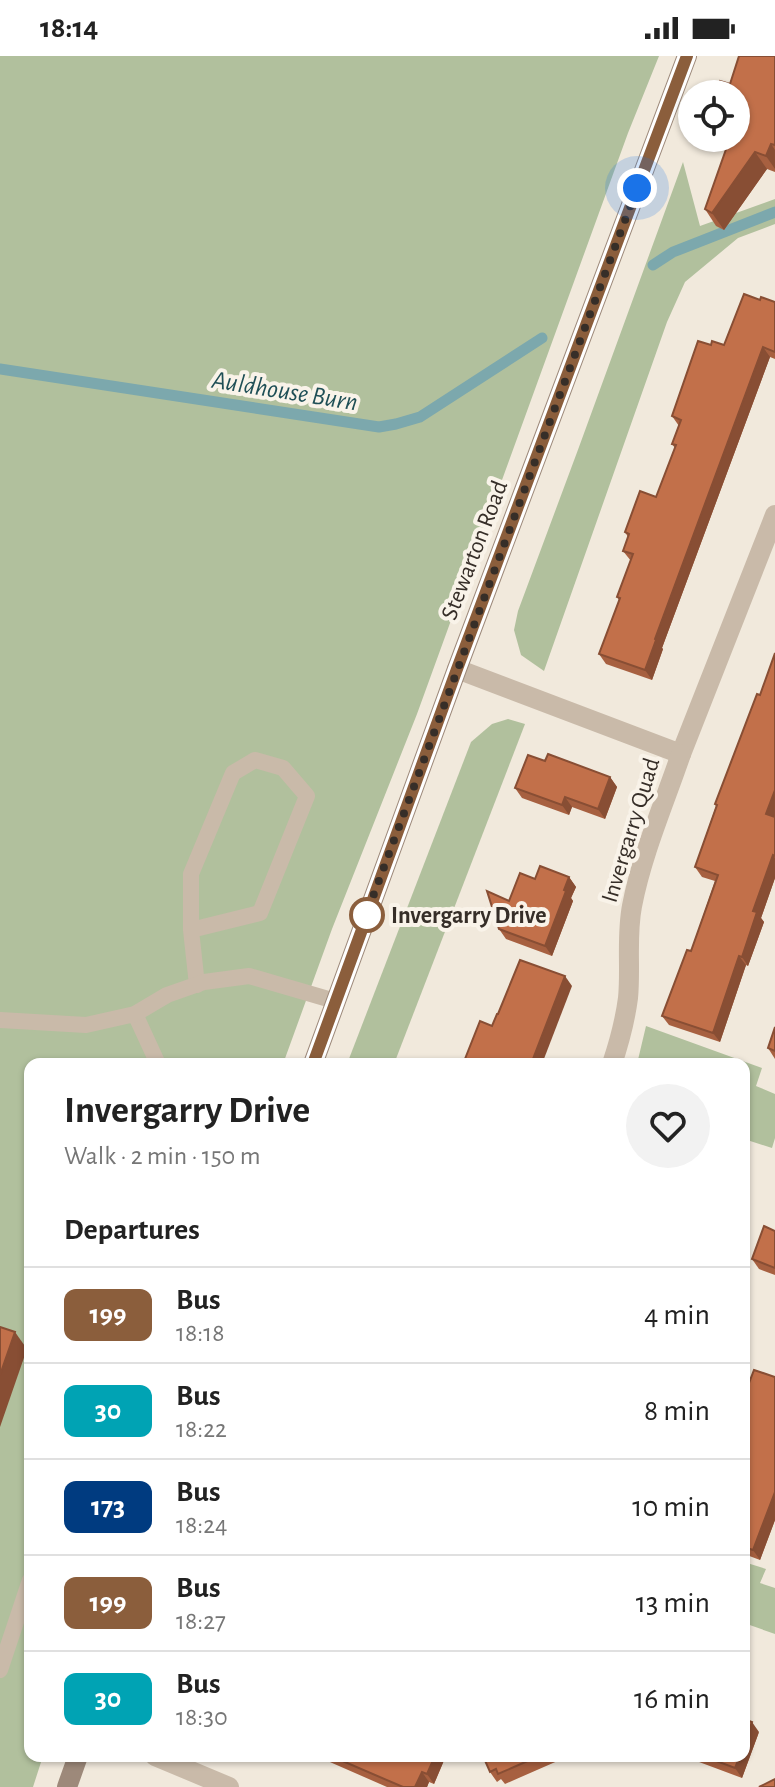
<!DOCTYPE html>
<meta charset="utf-8">
<style>
:root{--surface:#fff;--page:#f2f2f2;--text:#222;--muted:#767676;--line:#e0e0e0}
body{margin:0;font-family:"Alegreya Sans",sans-serif;background:var(--page);color:var(--text);height:100vh;display:flex;flex-direction:column;font-size:30px;white-space:nowrap}
*{box-sizing:border-box;margin:0}
p{font-size:26px;color:var(--muted)}
.icon{flex:none;width:44px;height:44px;fill:none;stroke:currentColor;stroke-width:2;stroke-linecap:round;stroke-linejoin:round}
.map{position:relative;flex:1;overflow:hidden}
.details{position:absolute;left:24px;top:1002px;width:726px;height:704px;display:flex;flex-direction:column;background:var(--surface);border-radius:16px;box-shadow:0 2px 6px #0004}
.details>*{flex:none}
.badge{padding:0 16px;border-radius:12px;font-size:28px;line-height:52px}
.fabs{position:absolute;left:678px;top:24px;display:grid;gap:16px}
.fabs a{display:grid;place-items:center;width:72px;height:72px;border-radius:50%;background:var(--surface);box-shadow:0 2px 6px #0004;font-size:40px}
.you{position:absolute;width:40px;height:40px;margin:-20px;border:6px solid #fff;border-radius:50%;background:#1a73e8;box-shadow:0 0 0 12px #1a73e833}
.map>.badge{position:absolute;translate:-50% -50%;box-shadow:0 0 0 4px #fff}
h2{padding:0 40px;font-size:30px;line-height:72px}
.round{display:grid;place-items:center;flex:none;width:84px;height:84px;border-radius:42px;background:var(--page)}
.headline{display:flex;align-items:center;justify-content:space-between;height:136px;padding:0 40px}
h1{font-size:38px;font-weight:700;line-height:60px}
ul{padding:0;list-style:none}
li{display:flex;align-items:center;gap:24px;height:96px;padding:0 40px;border-top:2px solid var(--line)}
li div{flex:1}
li b{display:block;font-size:30px}
li em{font-style:normal}
li .badge{min-width:88px;font-weight:700;text-align:center}
.status{display:flex;justify-content:space-between;align-items:center;height:56px;padding:0 40px;background:var(--surface);direction:ltr}
.status svg{height:22px;fill:currentColor}
.map>svg:first-child{display:block}
.green{fill:#b1c09d}
.lines{fill:none;stroke-linecap:round;stroke-linejoin:round}
.stream{stroke:#7ca8ad;stroke-width:11}
.lane{stroke:#c9baa9;stroke-width:16}
.street{stroke:#c9baa9;stroke-width:20}
.secondary{stroke:#9d897a;stroke-width:20}
.wall{fill:#a76040}
.shaded-wall{fill:#884e34}
.building{fill:#c2704a;stroke:#884e34;stroke-width:2}
.line-casing{stroke:#fff;stroke-width:18}
.line{stroke:#8b5e3c;stroke-width:12}
.walk{stroke:#362e28;stroke-width:8;stroke-dasharray:0 14.4}
.stop-dot{fill:#fff;stroke:#8b5e3c;stroke-width:4}
.labels{text-anchor:middle;stroke-width:8;stroke-linejoin:round;paint-order:stroke}
.street-label{font-size:24px;fill:#362e28;stroke:#f9f3e9}
.stop-label{font-size:24px;font-weight:bold;fill:#362e28;stroke:#f9f3e9;text-anchor:start}
.water-label{font-size:26px;font-style:italic;fill:#1f4f56;stroke:#f9f3e9}
</style>
<div class="status"><b>18:14</b><svg viewBox="0 0 49 12"><path d="M0 12V9h3v3zM5 12V6h3v6zM10 12V3h3v9zM15 12V0h3v12zM26 1h20v11H26zM47 4h2v5h-2z"/></svg></div>
<div class="map">
<svg width="775" height="1731" viewBox="0 0 775 1731">
<rect width="100%" height="100%" fill="#f1e9dc"/>
<g class="green">
<polygon points="0,0 659,0 628,77 417,658 332,873 283,1008 30,1008 30,1700 43,1700 33,1731 0,1731"/>
<polygon points="683,106 700,170 775,143 775,168 738,182 685,226 667,266 544,615 521,599 514,574 518,555 579,391"/>
<polygon points="508,663 525,668 394,1008 347,1008 471,686 492,668"/>
<polygon points="646,970 762,1012 756,1030 775,1038 775,1082 772,1092 744,1083 744,1008 637,1008"/>
<polygon points="744,1506 766,1513 760,1527 775,1532 775,1578 744,1567"/>
</g>
<g class="lines">
<g class="stream">
<polyline points="653,209 673,196 775,156"/>
<polyline points="0,313 379,371 396,368 420,361 542,282"/>
</g>
<g class="lane">
<polyline points="191,874 260,857 307,740 283,712 255,704 233,717 191,818 191,874 197,929"/>
<polyline points="135,958 158,1008"/>
<polyline points="0,964 86,969 135,958 167,939 204,926 249,920 335,945"/>
<polyline points="0,1614 30,1524"/>
</g>
<g class="street">
<polyline points="457,613 681,698 775,459"/>
<path d="M612,1008C619,987 625,965 628,942C631,912 626,881 632,850C642,798 664,748 681,698"/>
<polyline points="155,1700 229,1731"/>
</g>
<g class="secondary">
<polyline points="313,1008 457,613 687,0"/>
<polyline points="67,1731 78,1700"/>
</g>
</g>
<g class="wall">
<polygon points="775,0 775,116 767,113 724,174 716,170 705,153 730,82 736,82 730,28"/>
<polygon points="760,244 775,246 775,303 770,301 662,592 663,593 652,624 606,608 599,598 619,544 617,541 631,505 623,495 628,481 625,476 656,441 675,392 672,388 679,370 672,360 711,289 724,289"/>
<polygon points="775,597 775,822 761,862 764,866 748,910 746,909 720,986 669,969 662,960 691,895 715,825 702,821 695,811 716,750 715,748 760,639"/>
<polygon points="545,705 610,721 617,731 605,763 572,751 569,759 522,742 515,732"/>
<polygon points="569,821 576,831 571,842 573,845 552,900 506,883 499,873 509,845 535,823"/>
<polygon points="775,971 775,1003 768,992"/>
<polygon points="775,1175 775,1219 759,1213 752,1203"/>
<polygon points="775,1321 775,1464 760,1504 744,1498 744,1340"/>
<polygon points="759,1676 742,1722 683,1700 744,1700"/>
<polygon points="321,1700 444,1700 445,1702 434,1728 429,1726 427,1731 387,1731 323,1703"/>
<polygon points="483,1700 569,1700 505,1728 501,1723 497,1726 490,1716"/>
</g>
<g class="shaded-wall">
<polygon points="771,88 775,94 775,113 766,100"/>
<polygon points="755,96 767,113 724,174 712,157"/>
<polygon points="763,291 770,301 662,592 663,593 652,624 645,614 655,583"/>
<polygon points="610,721 617,731 605,763 598,753"/>
<polygon points="775,734 775,762 766,758"/>
<polygon points="565,741 572,751 569,759 562,749"/>
<polygon points="773,799 775,802 775,822 761,862 764,866 748,910 742,901 753,855"/>
<polygon points="569,821 576,831 571,842 573,845 552,900 545,890"/>
<polygon points="739,900 746,909 720,986 713,977"/>
<polygon points="565,920 572,930 542,1008 531,1008"/>
<polygon points="15,1276 27,1293 0,1371 0,1319"/>
<polygon points="775,1436 775,1464 760,1504 753,1494"/>
<polygon points="752,1666 759,1676 742,1722 735,1712 740,1700 744,1700 744,1688"/>
<polygon points="435,1700 444,1700 445,1702 434,1728 427,1718"/>
<polygon points="422,1716 429,1726 427,1731 415,1731"/>
</g>
<g class="building">
<polygon points="739,0 775,0 775,89 771,88 766,100 755,96 712,157 705,153 730,82 736,82 736,38 715,38 720,25 730,28"/>
<polygon points="744,238 760,244 761,241 775,246 775,296 763,291 655,583 656,584 645,614 599,598 620,542 617,541 633,498 623,495 629,478 625,476 640,435 656,441 676,389 672,388 681,364 672,360 698,285 711,289 712,285 724,289"/>
<polygon points="775,597 775,734 766,758 775,761 775,800 773,799 753,855 757,856 742,901 739,900 713,977 662,960 687,894 691,895 718,819 695,811 717,749 715,748 757,638 760,639"/>
<polygon points="548,698 610,721 598,753 565,741 562,749 515,732 528,699 545,705"/>
<polygon points="540,810 569,821 564,834 566,835 545,890 499,873 487,835 509,845 520,817 535,823"/>
<polygon points="520,904 565,920 531,1008 463,1008 480,965 492,970 497,958 498,958"/>
<polygon points="775,971 775,995 768,992"/>
<polygon points="764,1170 775,1175 775,1212 752,1203"/>
<polygon points="0,1271 15,1276 0,1319"/>
<polygon points="754,1314 775,1321 775,1436 753,1494 744,1491 744,1340"/>
<polygon points="744,1663 752,1666 744,1688"/>
<polygon points="331,1700 435,1700 427,1718 422,1716 415,1731 403,1731"/>
<polygon points="483,1700 539,1700 498,1718 496,1713 490,1716"/>
<polygon points="703,1700 740,1700 735,1712"/>
<polygon points="775,1723 775,1731 759,1731"/>
</g>
<g class="lines">
<g class="line-casing">
<polyline id="line" points="313,1008 457,613 687,0"/>
</g>
<use href="#line" class="line"/>
<polyline class="walk" points="367,859 365,862 637,132"/>
</g>
<circle class="stop-dot" cx="367" cy="859" r="16"/>
<g class="labels">
<g class="street-label">
<text transform="translate(474 494) rotate(-69)" y="8">Stewarton Road</text>
<text transform="translate(630 774) rotate(-73)" y="8">Invergarry Quad</text>
</g>
<g class="stop-label">
<text x="391" y="867">Invergarry Drive</text>
</g>
<g class="water-label">
<text transform="translate(285 334) rotate(9)" y="9">Auldhouse Burn</text>
</g>
</g>
</svg>
<div class="fabs">
<a><svg class="icon" aria-label="locate" viewBox="0 0 24 24"><circle cx="12" cy="12" r="6"/><path d="M12 2v4M12 18v4M2 12h4M18 12h4"/></svg></a>
</div>
<div class="you" style="left:637px;top:132px"></div>
<section class="details">
<div class="headline"><div><h1>Invergarry Drive</h1><p>Walk · 2 min · 150 m</p></div><a class="round"><svg class="icon" aria-label="heart" viewBox="0 0 24 24"><path d="M12 20l-8-8c-3-5 5-10 8-4 3-6 11-1 8 4z"/></svg></a></div>
<h2>Departures</h2>
<ul>
<li><span class="badge" style="background:#8b5e3c;color:#fff">199</span><div><b>Bus</b><p>18:18</p></div><em>4 min</em></li>
<li><span class="badge" style="background:#00a3b4;color:#fff">30</span><div><b>Bus</b><p>18:22</p></div><em>8 min</em></li>
<li><span class="badge" style="background:#003b80;color:#fff">173</span><div><b>Bus</b><p>18:24</p></div><em>10 min</em></li>
<li><span class="badge" style="background:#8b5e3c;color:#fff">199</span><div><b>Bus</b><p>18:27</p></div><em>13 min</em></li>
<li><span class="badge" style="background:#00a3b4;color:#fff">30</span><div><b>Bus</b><p>18:30</p></div><em>16 min</em></li>
</ul>
</section>
</div>
